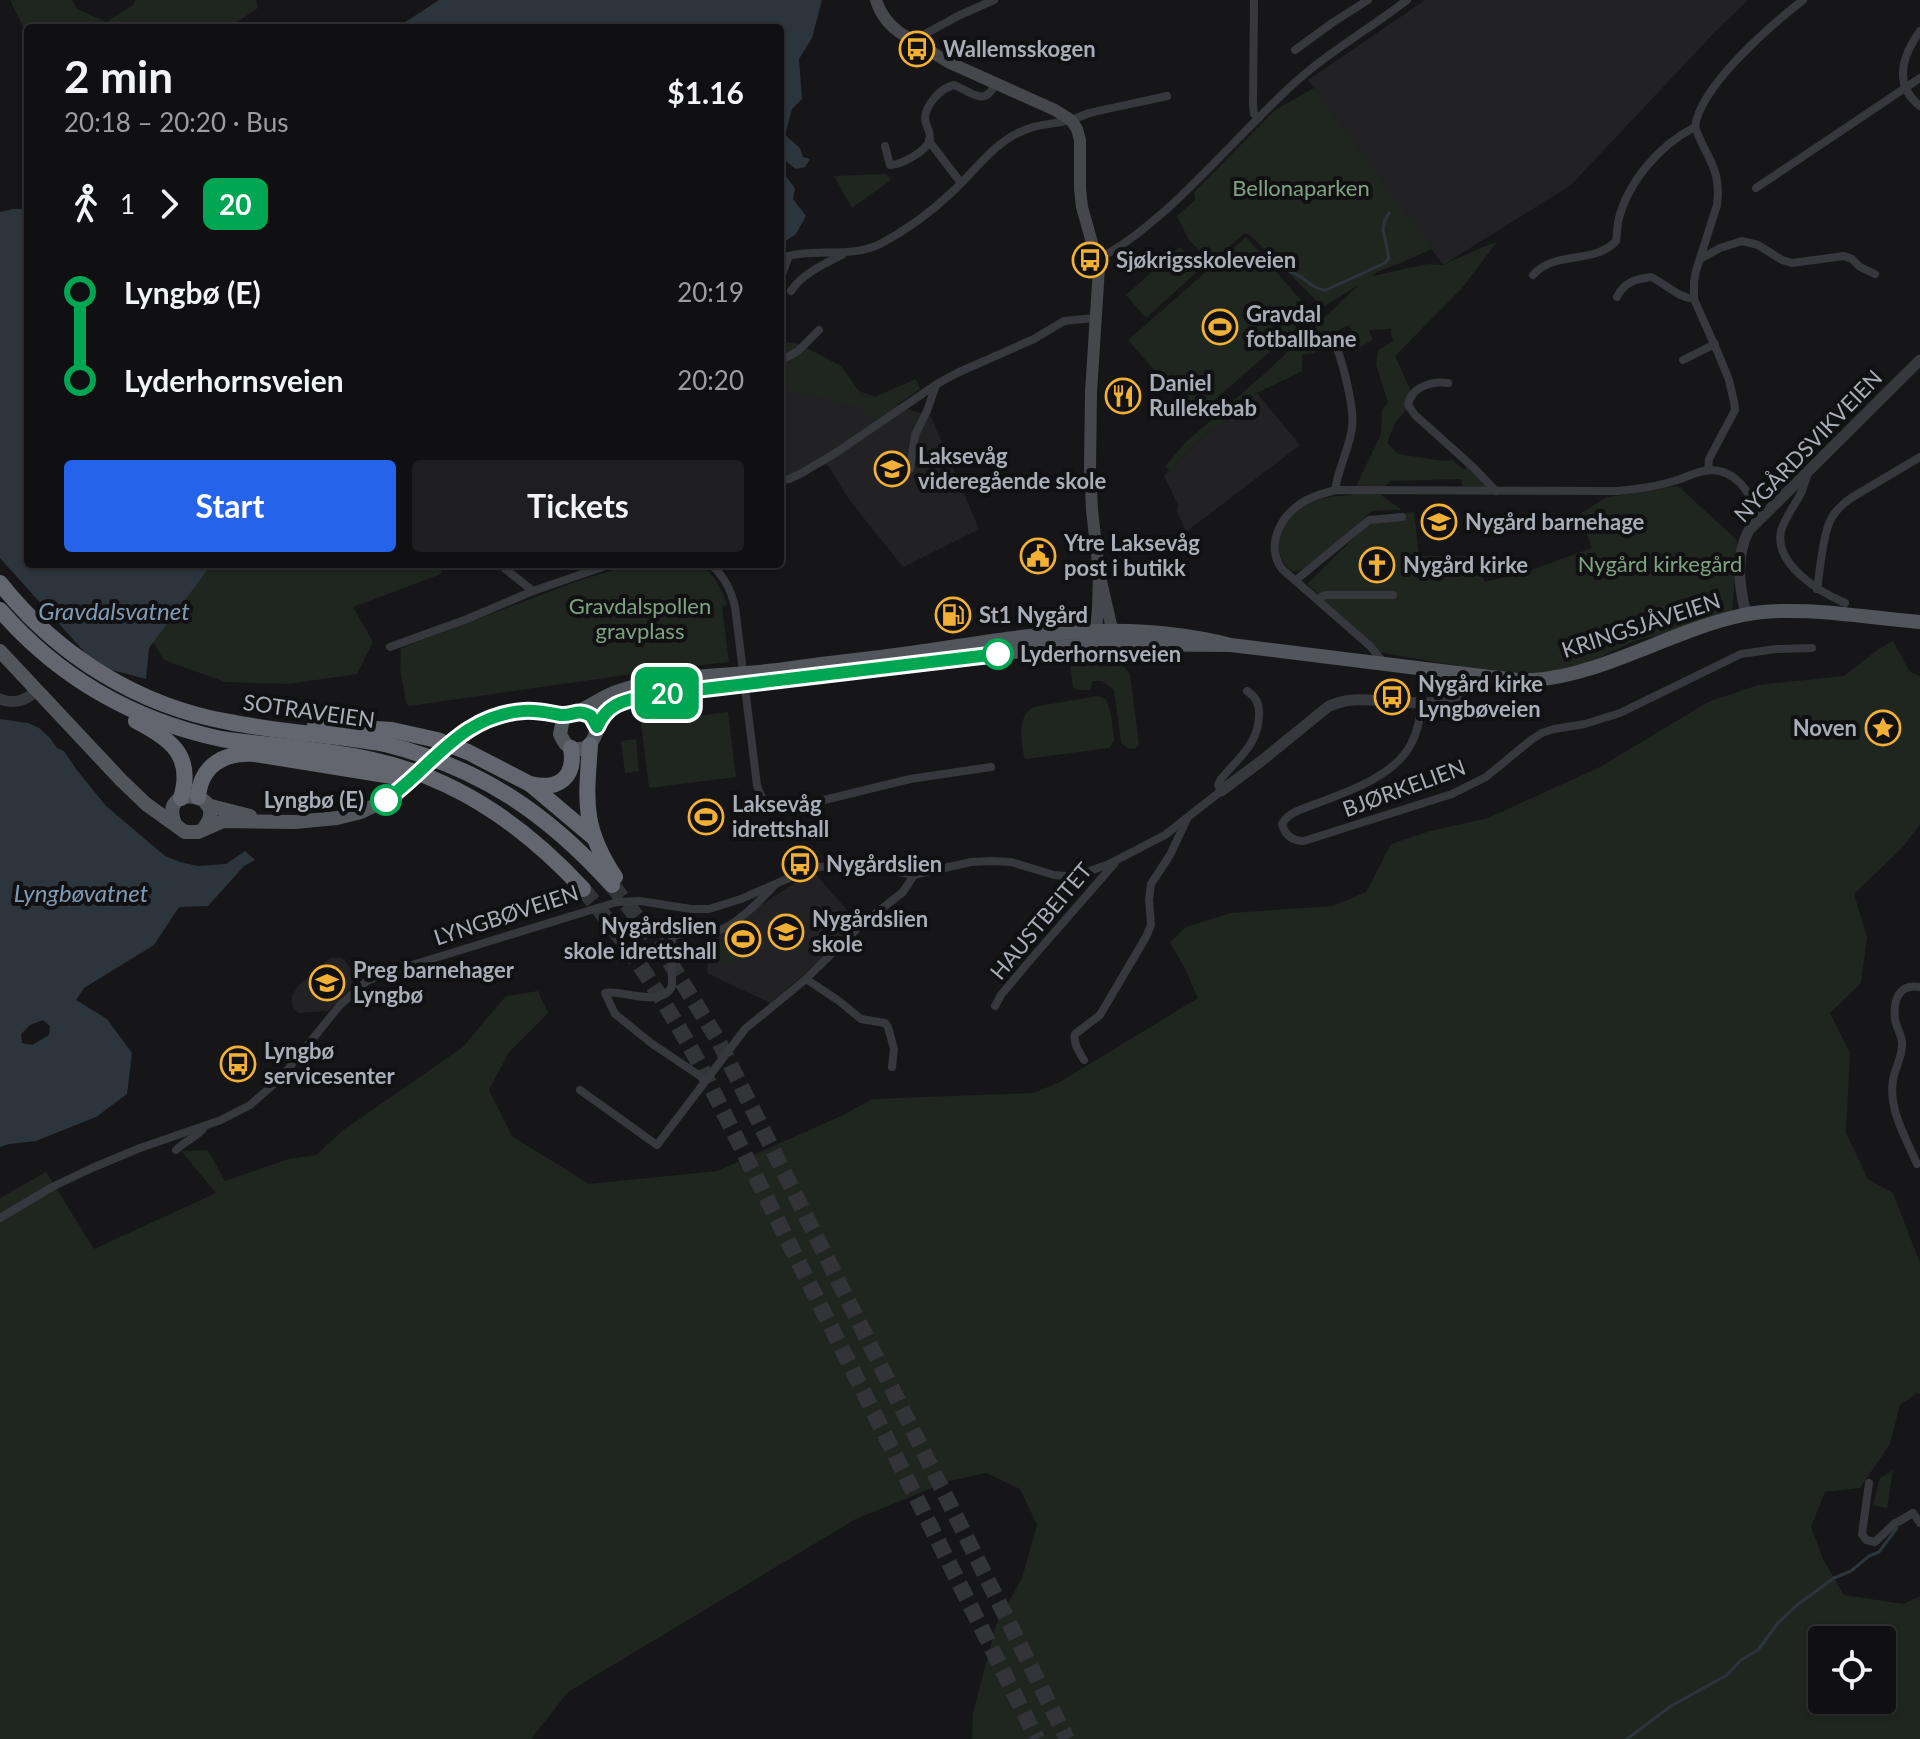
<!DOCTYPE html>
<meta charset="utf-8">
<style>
:root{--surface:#101012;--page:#1e1e20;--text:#f1f3f6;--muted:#9c9d9f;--line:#303032;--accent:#2563eb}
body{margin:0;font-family:Lato,sans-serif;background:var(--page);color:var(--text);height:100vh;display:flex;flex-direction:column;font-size:30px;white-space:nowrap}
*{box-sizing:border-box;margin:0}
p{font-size:26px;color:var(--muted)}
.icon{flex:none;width:44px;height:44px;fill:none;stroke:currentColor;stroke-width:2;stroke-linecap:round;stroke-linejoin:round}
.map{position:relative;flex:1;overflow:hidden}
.side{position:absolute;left:24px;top:24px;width:760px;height:544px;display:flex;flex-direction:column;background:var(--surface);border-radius:8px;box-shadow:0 2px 6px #0004,0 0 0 2px var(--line)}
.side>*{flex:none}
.badge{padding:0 16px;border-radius:12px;font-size:28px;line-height:52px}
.buttons{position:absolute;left:1808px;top:1626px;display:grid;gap:16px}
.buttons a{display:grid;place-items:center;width:88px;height:88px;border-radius:8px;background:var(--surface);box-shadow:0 2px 6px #0004,0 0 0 2px var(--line);font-size:40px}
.map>.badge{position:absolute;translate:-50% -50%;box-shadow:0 0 0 4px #fff}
.legs{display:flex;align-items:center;gap:12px;height:88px;padding:0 40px;font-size:26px}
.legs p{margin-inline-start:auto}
.overview{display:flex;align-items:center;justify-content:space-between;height:136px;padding:0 40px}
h1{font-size:44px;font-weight:700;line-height:60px}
.button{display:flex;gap:16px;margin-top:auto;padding:16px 40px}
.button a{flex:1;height:92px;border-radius:8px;background:var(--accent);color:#fff;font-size:32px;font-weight:700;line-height:92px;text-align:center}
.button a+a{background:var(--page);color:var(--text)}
ul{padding:0 40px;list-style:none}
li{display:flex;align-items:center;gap:28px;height:88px;font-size:30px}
li i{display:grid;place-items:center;width:12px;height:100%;margin:0 10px;background:currentColor}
li i::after{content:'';width:20px;height:20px;margin:-10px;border:6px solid;border-radius:50%;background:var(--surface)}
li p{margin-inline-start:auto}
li:first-child i{background:linear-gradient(#0000 50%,currentColor 0)}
li:last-child i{background:linear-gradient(currentColor 50%,#0000 0)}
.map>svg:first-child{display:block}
.built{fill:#222225}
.green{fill:#1e261f;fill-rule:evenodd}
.water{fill:#2c353c;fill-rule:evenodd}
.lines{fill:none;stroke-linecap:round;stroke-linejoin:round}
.stream{stroke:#2c353c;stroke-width:3}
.motorway-tunnel{stroke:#333438;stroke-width:16;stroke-dasharray:16 8;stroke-linecap:butt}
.minor{stroke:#37383d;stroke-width:8}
.tertiary{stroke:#37383d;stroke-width:11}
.secondary{stroke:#45474d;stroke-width:12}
.primary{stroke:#53555c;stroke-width:14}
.motorway{stroke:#63666e;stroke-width:16}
.primary-bridge{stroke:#53555c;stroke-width:14}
.line-1-casing{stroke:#fff;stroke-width:18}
.line-1{stroke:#00a651;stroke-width:12}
.stop-1-dot{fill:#fff;stroke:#00a651;stroke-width:4}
.labels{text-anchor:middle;stroke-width:8;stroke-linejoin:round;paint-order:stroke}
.poi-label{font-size:22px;font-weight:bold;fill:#a8adb8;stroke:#111113;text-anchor:start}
.park-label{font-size:22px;fill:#7fa381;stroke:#111113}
.street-label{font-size:22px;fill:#a8adb8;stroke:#111113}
.stop-label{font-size:22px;font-weight:bold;fill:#a8adb8;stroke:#111113;text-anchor:start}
.water-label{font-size:24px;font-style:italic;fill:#7f9bb3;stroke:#111113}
</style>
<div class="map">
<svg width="1920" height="1739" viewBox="0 0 1920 1739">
<rect width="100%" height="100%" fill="#161618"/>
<g class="built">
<polygon points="1425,0 1748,0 1714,33 1571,185 1443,265 1308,80"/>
<polygon points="780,372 848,387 931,417 979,529 903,567 850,501 827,464 791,476 780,475"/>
<polygon points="1257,393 1300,445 1186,532 1177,511 1178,505 1164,476 1185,453 1202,437 1227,421"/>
<polygon points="813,871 861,926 770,1003 707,973 710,938"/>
<polygon points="330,958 341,958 345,960 354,975 355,981 351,988 328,1011 298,1013 292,1006 292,996 298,986"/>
</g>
<g class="green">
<polygon points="10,0 72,0 77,9 106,22 133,5 135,0 256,0 258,8 228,28 28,28 28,37"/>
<path d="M1314,88L1432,249L1403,262L1379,271L1372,276L1428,264L1443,265L1483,247L1497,242L1462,288L1395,356L1415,400L1395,423L1387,443L1398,454L1444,461L1452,460L1465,470L1466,468L1464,464L1466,463L1487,487L1462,486L1461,479L1391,481L1379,491L1381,495L1402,510C1394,511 1379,509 1371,512C1367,514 1365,517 1362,520C1350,530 1307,575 1293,571C1290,570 1286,566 1284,563C1269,543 1286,517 1304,506C1318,497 1336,496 1352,495L1381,434L1382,410L1388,402L1376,365L1378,350L1394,341L1391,335V329L1370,330L1369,331L1373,340L1360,347L1349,325L1322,339L1321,345L1314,353L1302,355V371L1257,393L1227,421L1202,437L1185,453L1170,471L1165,466L1186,442L1263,375L1359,285L1323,307L1251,236L1245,233L1222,253L1206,257L1189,240L1177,216L1195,200L1194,192L1275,110Z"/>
<polygon points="886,174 891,180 852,208 834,176"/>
<polygon points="1246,237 1313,314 1195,417 1128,340"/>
<polygon points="1180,247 1200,269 1146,318 1126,295"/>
<polygon points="780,341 799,344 841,366 863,397 872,398 916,379 920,389 875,420 858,407 831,402 811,394 795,394 780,389"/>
<polygon points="1678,486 1737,540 1732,616 1711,623 1634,641 1590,662 1525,678 1378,652 1307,584 1376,516 1414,512 1419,556 1472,556 1485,582 1526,572 1592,548 1580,514 1607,497"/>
<polygon points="212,564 445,564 441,574 353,607 373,642 357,674 289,684 225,682 164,660 153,642"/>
<path d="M633,564H700C715,575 721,588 727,605L722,606L729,662L675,668L409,706L406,703L400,668L401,648L578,581Z"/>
<path d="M1893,641L1910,672L1920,676V824L1903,847L1854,894L1867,937L1861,983L1830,1013L1850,1053L1846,1133L1868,1179L1893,1193L1920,1263V1394L1917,1393L1900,1405L1890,1444L1860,1488L1825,1492L1811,1527L1823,1559L1844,1595L1903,1604L1920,1596V1739H972L973,1713L996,1625L1022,1578L1037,1525L1020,1489L986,1473L949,1481L854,1520L568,1692L531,1739H0V1198L46,1172L94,1249L216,1193L181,1151L208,1150L225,1181L289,1159L316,1155L342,1131L463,1047L506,996L538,991L548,1013L509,1052L489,1090L512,1136L589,1184L717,1171L841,1116L873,1099L1033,1093L1060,1082L1198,998L1185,969L1170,942L1186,927L1231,913L1333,906L1366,892L1391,844L1430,831L1488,818L1600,767L1708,702L1758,685L1844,676L1880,648ZM1822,1640H1882V1700H1822Z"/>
<polygon points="1113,654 1130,674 1139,745 1135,749 1127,748 1121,742 1114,690 1102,681 1093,681 1090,690 1078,690 1073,687 1070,665 1081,664 1081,656"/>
<path d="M1098,696L1106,699L1111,714L1114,741L1109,748L1026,759L1024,757C1022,739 1016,719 1033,707Z"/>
<polygon points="728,712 736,777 649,788 641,723"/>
<polygon points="636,739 639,771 625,773 621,741"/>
<polygon points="743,928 755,948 725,967 713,947"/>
<polygon points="1893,1470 1887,1508 1873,1505 1880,1478"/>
</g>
<g class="water">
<polygon points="439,0 822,0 812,38 799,59 802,99 792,109 785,135 800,148 803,157 810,159 805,167 796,169 780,157 780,28 385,28 404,23"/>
<polygon points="780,169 795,188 793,199 806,216 796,234 780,245"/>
<polygon points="13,209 28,209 28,564 212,564 149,648 146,679 97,666 0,558 0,212"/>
<path d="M0,719L28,723L39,728L50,738L57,748L64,751L76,769L106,806L165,856L180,862L198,866L226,864L245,851L255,860L244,866L208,906L179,907L154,945L84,988L76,1000L107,1019L132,1053L127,1094L96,1117L36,1141L9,1144L0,1147ZM43,1020L50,1026L49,1035L32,1045L22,1043L21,1034L30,1025Z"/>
</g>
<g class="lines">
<g class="stream">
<path d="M1290,272C1304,275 1312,290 1326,290L1385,263L1389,258L1383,229L1385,220L1389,213"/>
<polyline points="1627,1739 1671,1706 1727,1675 1741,1660 1758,1650 1778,1623 1797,1605 1834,1578 1851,1571 1869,1556 1879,1552 1897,1528"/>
</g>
<g class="motorway-tunnel">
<polyline points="612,885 663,951 718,1040 1067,1739"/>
<path d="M583,889C629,945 667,1004 701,1067L1037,1739"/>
</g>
<g class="minor">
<polyline points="1254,0 1253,105 1254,114 1259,118"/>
<path d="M1920,31C1902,56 1893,85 1920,106"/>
<polyline points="912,41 960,15 994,0"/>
<polyline points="1295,50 1332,23 1368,0"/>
<path d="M1695,127C1706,158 1722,168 1717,205L1696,271L1694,282V299L1718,353L1729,380L1734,402L1735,410L1709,459L1708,470"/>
<path d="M1695,127C1700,86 1771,25 1803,0"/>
<polyline points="929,141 961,183"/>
<path d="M885,146L890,165C901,165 930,150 930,137C930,130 925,125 925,118C926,104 941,88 954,85C970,91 985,108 995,84"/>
<polyline points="1756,188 1920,78"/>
<path d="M780,259C812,246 850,260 882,243C906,230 931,212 951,193C972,174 989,149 1014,135C1034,124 1046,125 1067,121C1075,120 1082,115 1090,113C1115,107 1141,102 1167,96"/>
<path d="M1097,259C1124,246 1145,228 1167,209C1210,170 1247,127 1289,88C1325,54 1368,30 1407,0"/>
<polyline points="1700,259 1720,248 1742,241 1758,245 1782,260 1792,263 1844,256 1852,259 1860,267 1875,274"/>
<path d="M1533,275C1554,250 1594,265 1616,241C1617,235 1617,229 1618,222C1627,183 1659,145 1695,127"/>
<polyline points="780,279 789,256"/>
<path d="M791,291C802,274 824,264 842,255"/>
<path d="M1617,297C1624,282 1636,279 1651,277C1666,284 1677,297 1694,299"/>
<path d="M1333,340C1342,357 1355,409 1352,428C1349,449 1338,469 1335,490"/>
<polyline points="1683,360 1715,344"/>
<polyline points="780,361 798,351 819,330"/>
<path d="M1448,383C1431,381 1411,387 1408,405L1415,415L1473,467L1496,491"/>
<polyline points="910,469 915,435 927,411 936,385"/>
<path d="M1808,473C1806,479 1804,485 1802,491C1796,504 1785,517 1781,531C1774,565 1820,592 1845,603"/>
<polyline points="780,480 789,479 800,474 834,454 937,384 957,373 1034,339 1064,321 1095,318"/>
<polyline points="499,564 533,591 611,564"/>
<path d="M711,564C724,577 731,589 735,607L757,785C761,799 767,809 783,810L910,779L991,767"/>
<polyline points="1296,580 1369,520 1402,517"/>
<path d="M1817,589C1820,570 1823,532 1832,517C1837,509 1844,503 1851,498L1920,457"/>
<polyline points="1318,599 1325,595 1393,595"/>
<polyline points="390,647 467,619 533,591"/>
<path d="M1384,663L1370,646L1282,569C1263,543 1284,509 1311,498C1319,494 1327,493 1335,490L1618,491C1637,489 1655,487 1674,481C1684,478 1693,473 1704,471C1735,465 1752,494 1759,520"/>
<path d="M1422,702C1420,717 1418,731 1411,744C1394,778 1341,794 1307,807C1297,811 1287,814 1282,824C1285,835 1292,841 1304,841L1452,794L1486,777L1531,740L1542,733L1554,729L1585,724L1620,713L1741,654L1776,649L1812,648"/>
<polyline points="806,979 839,1001 861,1019 885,1023 888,1027 894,1049 892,1067"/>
<polyline points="995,1006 1001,995 1032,958 1114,864"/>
<path d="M1084,1060C1079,1052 1073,1043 1075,1034L1100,1015L1146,937L1151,925L1149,899L1151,884L1170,855L1187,819"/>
<path d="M706,1080L651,1043L615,1014L605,993C622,989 662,1009 672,986V937C687,929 703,935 717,931C736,926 761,899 774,886"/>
<polyline points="580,1090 657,1145 745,1029 806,979 861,925 903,892 914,875"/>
<path d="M176,1150C186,1140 198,1137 205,1126"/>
<path d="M1917,1164C1906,1138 1888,1109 1893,1080C1895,1068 1903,1055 1902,1043C1902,1035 1896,1027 1895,1019C1893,1000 1899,983 1920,987"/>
<path d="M0,1218L52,1187L92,1168L140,1148L221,1120L250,1105L281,1078L340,1005L367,981L383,974L617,902L640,901L691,909H709L741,899L812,868L845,864L861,865L914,875L971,862L991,861L1011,862L1054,875L1067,876L1079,875L1109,864L1165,835L1221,791L1218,785L1221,779C1239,757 1260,743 1259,712C1259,702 1255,696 1247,691"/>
<polyline points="1869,1483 1862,1534 1866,1540 1875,1542 1895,1523"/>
<polyline points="1898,1522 1913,1513 1920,1523"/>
</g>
<g class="tertiary">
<path d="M1746,614C1739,586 1735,556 1749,530L1920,360"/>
<path d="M0,699C15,705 26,700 38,690"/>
<path d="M1221,791L1260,762L1329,706C1337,703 1345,700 1354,700C1383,698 1442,712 1466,692L1471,674"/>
</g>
<path class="secondary" d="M876,0C880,13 888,24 899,32L948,62L1055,110L1071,120L1077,129L1080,140V189L1082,207L1099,268L1091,392L1090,468L1092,510L1099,572L1112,629L1106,644L1096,630L1098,609L1099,572"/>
<g class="primary">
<path d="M1231,645C1123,617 1025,636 917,652C873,659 829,662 785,669C729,677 670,673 616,692C603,697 591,705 579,712L572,713L563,719L560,734C563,740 565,746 572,748C599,756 594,721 608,709C618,701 633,699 645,696L916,663L1048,648L1106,644L1231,645L1490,677C1504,678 1519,681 1533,680C1604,675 1672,630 1743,615C1794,604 1867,618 1920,622"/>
<polyline points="0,651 121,780 146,804 185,832 198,832 223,821 295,822 337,818 361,812 386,800"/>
<path d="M467,730C500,709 529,709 566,716"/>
<polyline points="207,805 250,816"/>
<path d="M175,824C157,782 232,792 204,828"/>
</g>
<g class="motorway">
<path d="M0,583C57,655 138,706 229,722C280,732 333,735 385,744C481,768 547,813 612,885"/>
<path d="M0,610C59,678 133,720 221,739C272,746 323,749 373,760C457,778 526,827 583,889"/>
<path d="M136,721C171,739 194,756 181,798"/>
<polyline points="315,725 392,730 437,740 468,752 530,784 593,837"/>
<path d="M590,745C586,802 582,827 615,877"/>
<path d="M530,784C559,791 576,777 571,748"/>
<path d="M198,797C201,765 224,752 255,754L398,777"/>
</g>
<path class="primary-bridge" d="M386,800C415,779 437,751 467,730"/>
</g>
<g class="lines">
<g class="line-1-casing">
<path id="line-1" d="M386,800C433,766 461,715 524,711C537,710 549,713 561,715C574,716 577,708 591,716L597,727C607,704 622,701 645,696L998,654"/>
</g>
<use href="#line-1" class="line-1"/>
</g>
<defs>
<g id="bus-ring" transform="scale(1.8)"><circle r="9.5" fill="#111113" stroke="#f2b134" stroke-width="1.5"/><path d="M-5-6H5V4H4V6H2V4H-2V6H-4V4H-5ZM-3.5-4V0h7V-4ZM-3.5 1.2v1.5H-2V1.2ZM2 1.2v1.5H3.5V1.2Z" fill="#f2b134"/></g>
<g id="stadium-ring" transform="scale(1.8)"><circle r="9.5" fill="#111113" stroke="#f2b134" stroke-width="1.5"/><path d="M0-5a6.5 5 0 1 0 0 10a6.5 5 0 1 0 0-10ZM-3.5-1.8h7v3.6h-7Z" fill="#f2b134"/></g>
<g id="restaurant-ring" transform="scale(1.8)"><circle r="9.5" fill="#111113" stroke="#f2b134" stroke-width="1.5"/><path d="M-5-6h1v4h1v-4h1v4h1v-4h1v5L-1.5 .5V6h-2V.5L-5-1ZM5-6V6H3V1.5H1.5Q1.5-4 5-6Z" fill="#f2b134"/></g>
<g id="school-ring" transform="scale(1.8)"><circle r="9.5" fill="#111113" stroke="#f2b134" stroke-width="1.5"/><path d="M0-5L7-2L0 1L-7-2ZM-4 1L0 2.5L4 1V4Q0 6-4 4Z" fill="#f2b134"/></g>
<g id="civic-ring" transform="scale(1.8)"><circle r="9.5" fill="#111113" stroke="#f2b134" stroke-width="1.5"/><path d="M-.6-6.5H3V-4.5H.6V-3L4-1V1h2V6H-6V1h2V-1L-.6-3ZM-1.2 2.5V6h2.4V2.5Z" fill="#f2b134"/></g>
<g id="church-ring" transform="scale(1.8)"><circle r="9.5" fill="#111113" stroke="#f2b134" stroke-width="1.5"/><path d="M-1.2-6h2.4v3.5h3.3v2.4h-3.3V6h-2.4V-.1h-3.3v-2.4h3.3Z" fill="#f2b134"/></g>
<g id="fuel-ring" transform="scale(1.8)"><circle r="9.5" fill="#111113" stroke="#f2b134" stroke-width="1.5"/><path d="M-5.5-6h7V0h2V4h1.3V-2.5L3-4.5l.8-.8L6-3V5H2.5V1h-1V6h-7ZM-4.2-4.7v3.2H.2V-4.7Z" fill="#f2b134"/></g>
<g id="sight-ring" transform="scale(1.8)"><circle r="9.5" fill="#111113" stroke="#f2b134" stroke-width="1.5"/><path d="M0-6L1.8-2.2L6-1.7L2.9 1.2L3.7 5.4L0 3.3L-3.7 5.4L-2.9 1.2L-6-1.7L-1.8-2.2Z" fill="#f2b134"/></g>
</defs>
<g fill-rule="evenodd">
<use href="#bus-ring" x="917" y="49"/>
<use href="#bus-ring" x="1090" y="260"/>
<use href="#stadium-ring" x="1220" y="327"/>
<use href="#restaurant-ring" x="1123" y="396"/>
<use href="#school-ring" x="892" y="469"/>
<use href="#school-ring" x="1439" y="522"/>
<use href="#civic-ring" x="1038" y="556"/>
<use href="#church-ring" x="1377" y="565"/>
<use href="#fuel-ring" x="953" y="615"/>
<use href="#bus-ring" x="1392" y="697"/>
<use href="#sight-ring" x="1883" y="728"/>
<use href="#stadium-ring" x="706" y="817"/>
<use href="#bus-ring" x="800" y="864"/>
<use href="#school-ring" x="786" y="932"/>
<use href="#stadium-ring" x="743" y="939"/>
<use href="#school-ring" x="327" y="983"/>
<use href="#bus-ring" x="238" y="1064"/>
</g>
<g class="stop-1-dot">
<circle cx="998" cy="654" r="14"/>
<circle cx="386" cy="800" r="14"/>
</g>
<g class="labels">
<g class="poi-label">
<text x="943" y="57">Wallemsskogen</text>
<text x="1116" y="268">Sjøkrigsskoleveien</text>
<text x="1246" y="322">Gravdal<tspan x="1246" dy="25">fotballbane</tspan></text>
<text x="1149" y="391">Daniel<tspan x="1149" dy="25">Rullekebab</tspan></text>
<text x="918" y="464">Laksevåg<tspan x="918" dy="25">videregående skole</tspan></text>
<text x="1465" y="530">Nygård barnehage</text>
<text x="1064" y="551">Ytre Laksevåg<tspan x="1064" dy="25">post i butikk</tspan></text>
<text x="1403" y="573">Nygård kirke</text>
<text x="979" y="623">St1 Nygård</text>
<text x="1418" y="692">Nygård kirke<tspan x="1418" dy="25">Lyngbøveien</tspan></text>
<text x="1857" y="736" text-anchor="end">Noven</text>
<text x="732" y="812">Laksevåg<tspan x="732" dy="25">idrettshall</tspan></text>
<text x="826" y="872">Nygårdslien</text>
<text x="812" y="927">Nygårdslien<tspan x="812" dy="25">skole</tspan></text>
<text x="717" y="934" text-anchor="end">Nygårdslien<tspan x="717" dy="25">skole idrettshall</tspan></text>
<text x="353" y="978">Preg barnehager<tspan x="353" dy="25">Lyngbø</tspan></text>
<text x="264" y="1059">Lyngbø<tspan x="264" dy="25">servicesenter</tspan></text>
</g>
<g class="park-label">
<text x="1301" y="196">Bellonaparken</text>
<text x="1660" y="572">Nygård kirkegård</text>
<text x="640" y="614">Gravdalspollen<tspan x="640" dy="25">gravplass</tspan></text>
</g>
<g class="street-label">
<text transform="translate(1808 446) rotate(-46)" y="8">NYGÅRDSVIKVEIEN</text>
<text transform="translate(1641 625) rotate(-18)" y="8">KRINGSJÅVEIEN</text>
<text transform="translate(309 711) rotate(8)" y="8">SOTRAVEIEN</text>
<text transform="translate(1404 788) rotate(-20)" y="8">BJØRKELIEN</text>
<text transform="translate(506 915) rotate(-18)" y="8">LYNGBØVEIEN</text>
<text transform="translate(1041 921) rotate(-50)" y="8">HAUSTBEITET</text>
</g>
<g class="stop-label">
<text x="1020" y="662">Lyderhornsveien</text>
<text x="364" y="808" text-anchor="end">Lyngbø (E)</text>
</g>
<g class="water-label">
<text x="114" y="620">Gravdalsvatnet</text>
<text x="81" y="902">Lyngbøvatnet</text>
</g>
</g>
</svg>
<div class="buttons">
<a><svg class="icon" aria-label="locate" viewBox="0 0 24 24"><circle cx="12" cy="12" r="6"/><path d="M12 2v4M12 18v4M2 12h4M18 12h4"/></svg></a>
</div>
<b class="badge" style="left:667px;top:693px;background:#00a651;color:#fff">20</b>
<section class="side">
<div class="overview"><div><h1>2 min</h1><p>20:18 – 20:20 · Bus</p></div><b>$1.16</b></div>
<div class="legs"><svg class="icon" aria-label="walk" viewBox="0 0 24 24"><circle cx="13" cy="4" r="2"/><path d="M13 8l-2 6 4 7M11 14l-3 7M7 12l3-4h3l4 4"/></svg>1<svg class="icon" aria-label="forward" viewBox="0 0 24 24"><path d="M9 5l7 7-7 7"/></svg><b class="badge" style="background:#00a651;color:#fff">20</b></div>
<ul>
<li><i style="color:#00a651"></i><b>Lyngbø (E)</b><p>20:19</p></li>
<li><i style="color:#00a651"></i><b>Lyderhornsveien</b><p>20:20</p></li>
</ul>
<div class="button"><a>Start</a><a>Tickets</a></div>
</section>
</div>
